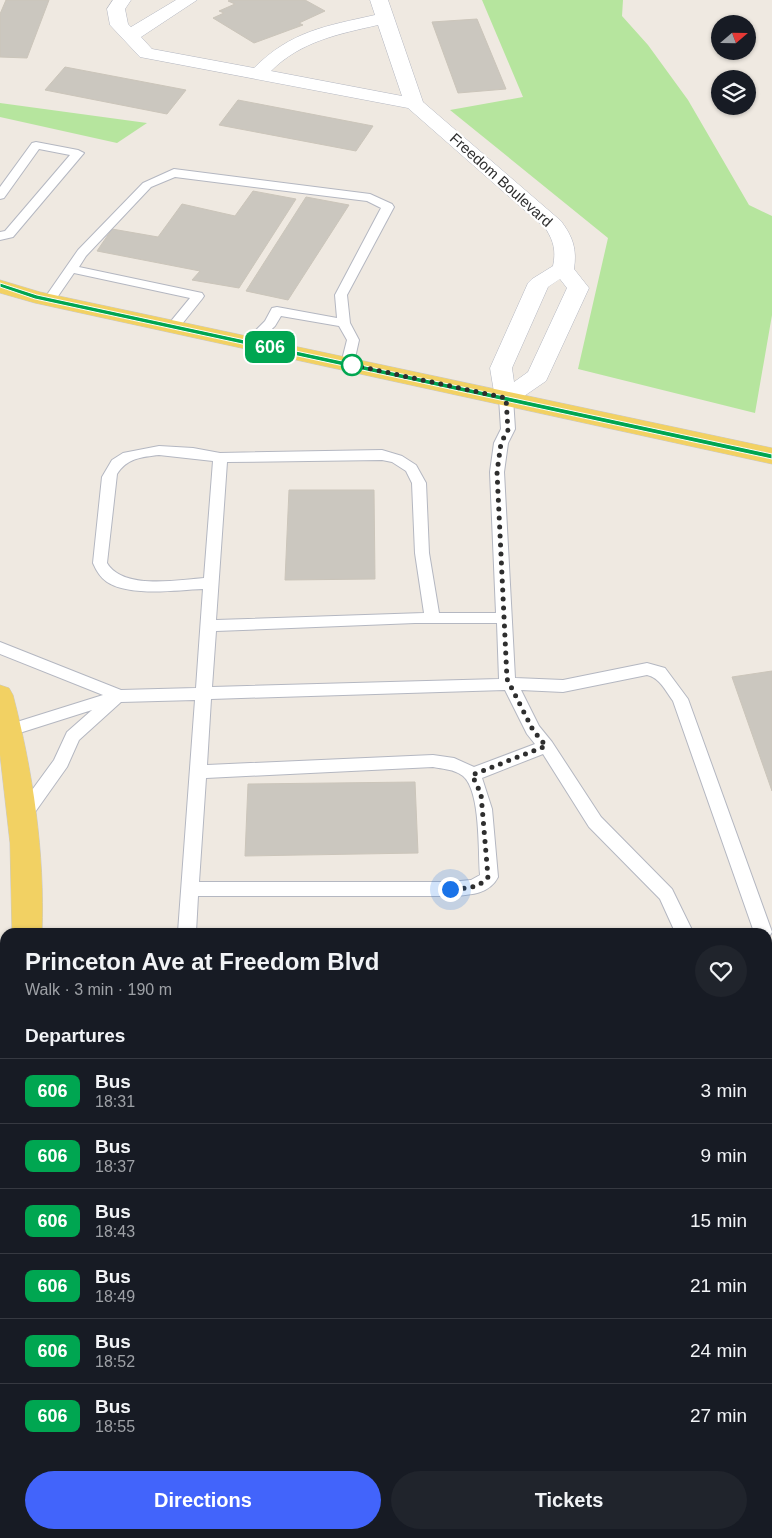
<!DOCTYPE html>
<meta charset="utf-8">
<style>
:root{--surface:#171b24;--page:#20242c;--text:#f1f3f6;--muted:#9ea1a6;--line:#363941;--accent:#4264fb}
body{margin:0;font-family:Arial,sans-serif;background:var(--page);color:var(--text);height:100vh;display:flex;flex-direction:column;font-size:19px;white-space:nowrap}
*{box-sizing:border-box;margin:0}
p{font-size:16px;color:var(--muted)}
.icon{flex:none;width:28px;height:28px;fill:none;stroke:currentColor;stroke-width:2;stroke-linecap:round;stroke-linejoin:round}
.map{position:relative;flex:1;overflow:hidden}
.panel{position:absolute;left:0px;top:928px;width:772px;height:611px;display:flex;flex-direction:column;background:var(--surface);border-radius:15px 15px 0 0;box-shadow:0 1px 4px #0004}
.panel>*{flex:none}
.badge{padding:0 10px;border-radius:8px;font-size:18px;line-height:32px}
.needle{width:32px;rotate:70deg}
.buttons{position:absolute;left:711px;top:15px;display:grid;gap:10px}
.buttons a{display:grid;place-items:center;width:45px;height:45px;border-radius:50%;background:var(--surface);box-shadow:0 1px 4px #0004;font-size:25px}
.you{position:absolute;width:25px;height:25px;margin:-12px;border:4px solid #fff;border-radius:50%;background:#1a73e8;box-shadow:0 0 0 8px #1a73e833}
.map>.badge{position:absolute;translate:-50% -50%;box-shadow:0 0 0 2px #fff}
h2{padding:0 25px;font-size:19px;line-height:45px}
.round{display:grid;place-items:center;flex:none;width:52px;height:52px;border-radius:26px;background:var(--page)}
.overview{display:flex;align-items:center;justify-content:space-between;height:85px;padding:0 25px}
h1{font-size:24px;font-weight:700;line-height:38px}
.primary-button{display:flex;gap:10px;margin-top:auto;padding:10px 25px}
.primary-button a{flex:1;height:58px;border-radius:30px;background:var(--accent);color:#fff;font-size:20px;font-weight:700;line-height:58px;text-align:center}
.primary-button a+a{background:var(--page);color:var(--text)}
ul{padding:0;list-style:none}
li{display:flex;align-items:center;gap:15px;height:65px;padding:0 25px;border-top:1px solid var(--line)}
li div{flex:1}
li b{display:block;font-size:19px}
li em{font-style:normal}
li .badge{min-width:55px;font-weight:700;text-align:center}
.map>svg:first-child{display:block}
.green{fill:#b6e59e}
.building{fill:#cbc7bf;stroke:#cbc5ba}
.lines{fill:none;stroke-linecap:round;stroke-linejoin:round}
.lane-casing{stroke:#b4b7c1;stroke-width:2}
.street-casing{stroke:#b4b7c1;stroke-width:1}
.primary-casing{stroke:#c9c9c9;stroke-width:1}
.lane{fill:#fff;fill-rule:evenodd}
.street{fill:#fff;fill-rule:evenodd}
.primary{fill:#f2d163;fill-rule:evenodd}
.line{fill:#00a651;stroke:#fff}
.walk{stroke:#2e2e2e;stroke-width:5;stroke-dasharray:0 9}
.stop-dot{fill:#fff;stroke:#00a651;stroke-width:2.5}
.labels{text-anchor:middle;stroke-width:4.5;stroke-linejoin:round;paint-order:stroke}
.far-street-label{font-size:15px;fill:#2e2e2e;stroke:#fff}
</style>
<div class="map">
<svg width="772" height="1538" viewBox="0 0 772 1538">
<rect width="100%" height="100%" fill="#efe9e1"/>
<g class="green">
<polygon points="482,0 623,0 622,16 648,45 688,100 749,205 772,216 772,315 755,413 578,369 608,238 450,110 523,97"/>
<polygon points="0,103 147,123 117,143 0,117"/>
<polygon points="0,1483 5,1485 5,1534 130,1534 138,1538 0,1538"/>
</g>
<g class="building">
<polygon points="6,0 49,0 27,58 0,57 0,14"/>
<polygon points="305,0 325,11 299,23 303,25 254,43 213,18 224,13 219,11 235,4 228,1 230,0"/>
<polygon points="477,19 506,89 458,93 432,22"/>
<polygon points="65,67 186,90 167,114 45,90"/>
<polygon points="238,100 373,126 356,151 219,125"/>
<polygon points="253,191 296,199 239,288 192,280 200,271 97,251 112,229 158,237 182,204 235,216"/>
<polygon points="306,197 349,205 288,300 246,291"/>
<polygon points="289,490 374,490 375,579 285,580"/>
<polygon points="772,671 772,791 732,677"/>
<polygon points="415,782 418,853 245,856 248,784"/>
</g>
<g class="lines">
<g class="lane-casing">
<g id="lane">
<polygon points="36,142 78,150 84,153 13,237 0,240 0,232 5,231 70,155 39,149 4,198 0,199 0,187 32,143"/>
<polygon points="174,169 370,194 392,204 394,207 347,295 350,323 359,340 353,367 348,368 341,364 347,340 339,326 281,316 275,326 254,346 244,346 243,343 265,321 272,308 277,307 337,318 335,295 381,208 367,201 175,177 151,187 86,256 79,267 202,293 204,296 202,299 178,329 173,330 167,326 190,298 74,273 54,302 46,302 44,299 78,250 143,183"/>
<path d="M506,394L513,398L515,429L508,443L504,472L515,678L563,680L647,663L665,668L688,699L772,932L769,937L768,938V932H754L673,701C665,690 660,678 647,675L563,692L521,690L539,726L552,742L601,817L672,889L693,932H675L660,899L589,827L543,754L482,778L492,809L498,877C489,895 468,895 450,896H198L196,932H178L195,700L121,702L79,740L67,767L28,822L22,824L16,822L14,817L16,812L54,760L67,732L92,710L10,736L4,734L2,730L4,726L103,695L0,654V642L121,690L196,688L203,589C177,590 130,597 107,582C100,577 96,570 93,563L102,477L112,460L123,453L159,446L193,448L220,453L382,450L402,456L416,465L426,483L429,553L439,613H496L490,472L494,443L501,429L499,398ZM159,455L213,461L204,578C177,580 123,590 107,563L117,474C127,458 142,457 159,455ZM382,460L392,462L406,471L412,483L415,553L424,613L216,620L227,462ZM415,623H497L499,679L212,687L216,631ZM505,690L527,734L535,744L474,767L454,758L433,755L207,765L211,699ZM433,767C443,769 454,769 463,776C481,791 478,852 480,875L471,880L450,882H199L206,778Z"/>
<polygon points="768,942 772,943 772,986 768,984"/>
<polygon points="0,961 5,963 5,985 0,983"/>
<polygon points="768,991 772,992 772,1008 768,1007"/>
<polygon points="772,1221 772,1239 768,1240 768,1222"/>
<polygon points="735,1534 757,1534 758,1538 736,1538"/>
</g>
</g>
<g class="street-casing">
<path id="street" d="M113,0H131L125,9L128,24L131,27L176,0H197L141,37L152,49L254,68C291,31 326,26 375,15L370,0H388L423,102L561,221C573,237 577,249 574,269L589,288L546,381L514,403L506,405L498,403L495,398L490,368L528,283L532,279L553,266C556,251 554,242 546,229L408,108L140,57L110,25L107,9ZM378,25L402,96L271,71C301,41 339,34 378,25ZM560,279L567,288L528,372L514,382L512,368L548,287Z"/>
</g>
<g class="primary-casing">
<g id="primary">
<polygon points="0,280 40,292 772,448 772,464 35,303 0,293"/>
<path d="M0,685L9,688L13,695C33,771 45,854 42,932H12L10,843L0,755Z"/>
<polygon points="5,1163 5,1262 0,1260 0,1165"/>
<polygon points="0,1406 5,1407 5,1443 0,1442"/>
<polygon points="215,1534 254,1534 256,1538 217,1538"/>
</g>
</g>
<use href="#lane" class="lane"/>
<use href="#street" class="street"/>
<use href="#primary" class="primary"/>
</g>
<polygon class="line" points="0,283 37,295 772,454 772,459 35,299 0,287"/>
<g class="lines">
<path class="walk" d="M352,365L348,364L506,398L508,430L501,443L497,472L507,679L533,730L546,746L472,775L481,794L488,877C478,889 465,888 450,889"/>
</g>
<circle class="stop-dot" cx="352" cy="365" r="10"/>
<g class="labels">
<g class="far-street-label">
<text transform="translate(501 180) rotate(42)" y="5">Freedom Boulevard</text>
</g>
</g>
</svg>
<div class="buttons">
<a><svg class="needle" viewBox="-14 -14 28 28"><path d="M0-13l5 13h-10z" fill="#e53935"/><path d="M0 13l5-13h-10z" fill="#9ea1a6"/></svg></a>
<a><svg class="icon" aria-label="layers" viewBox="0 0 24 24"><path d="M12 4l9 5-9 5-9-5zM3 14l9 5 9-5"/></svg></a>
</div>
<div class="you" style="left:450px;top:889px"></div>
<b class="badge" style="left:270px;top:347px;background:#00a651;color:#fff">606</b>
<section class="panel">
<div class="overview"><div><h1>Princeton Ave at Freedom Blvd</h1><p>Walk · 3 min · 190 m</p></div><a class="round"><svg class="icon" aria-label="heart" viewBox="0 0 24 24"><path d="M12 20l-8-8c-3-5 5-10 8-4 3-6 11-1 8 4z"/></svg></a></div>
<h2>Departures</h2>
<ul>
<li><span class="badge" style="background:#00a651;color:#fff">606</span><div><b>Bus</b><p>18:31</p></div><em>3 min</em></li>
<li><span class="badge" style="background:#00a651;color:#fff">606</span><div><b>Bus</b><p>18:37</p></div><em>9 min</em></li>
<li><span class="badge" style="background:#00a651;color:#fff">606</span><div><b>Bus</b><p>18:43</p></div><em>15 min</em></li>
<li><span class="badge" style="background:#00a651;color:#fff">606</span><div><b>Bus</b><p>18:49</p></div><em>21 min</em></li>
<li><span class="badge" style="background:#00a651;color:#fff">606</span><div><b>Bus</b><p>18:52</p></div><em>24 min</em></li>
<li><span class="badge" style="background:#00a651;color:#fff">606</span><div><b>Bus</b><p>18:55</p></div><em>27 min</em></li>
</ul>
<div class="primary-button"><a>Directions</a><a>Tickets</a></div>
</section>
</div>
